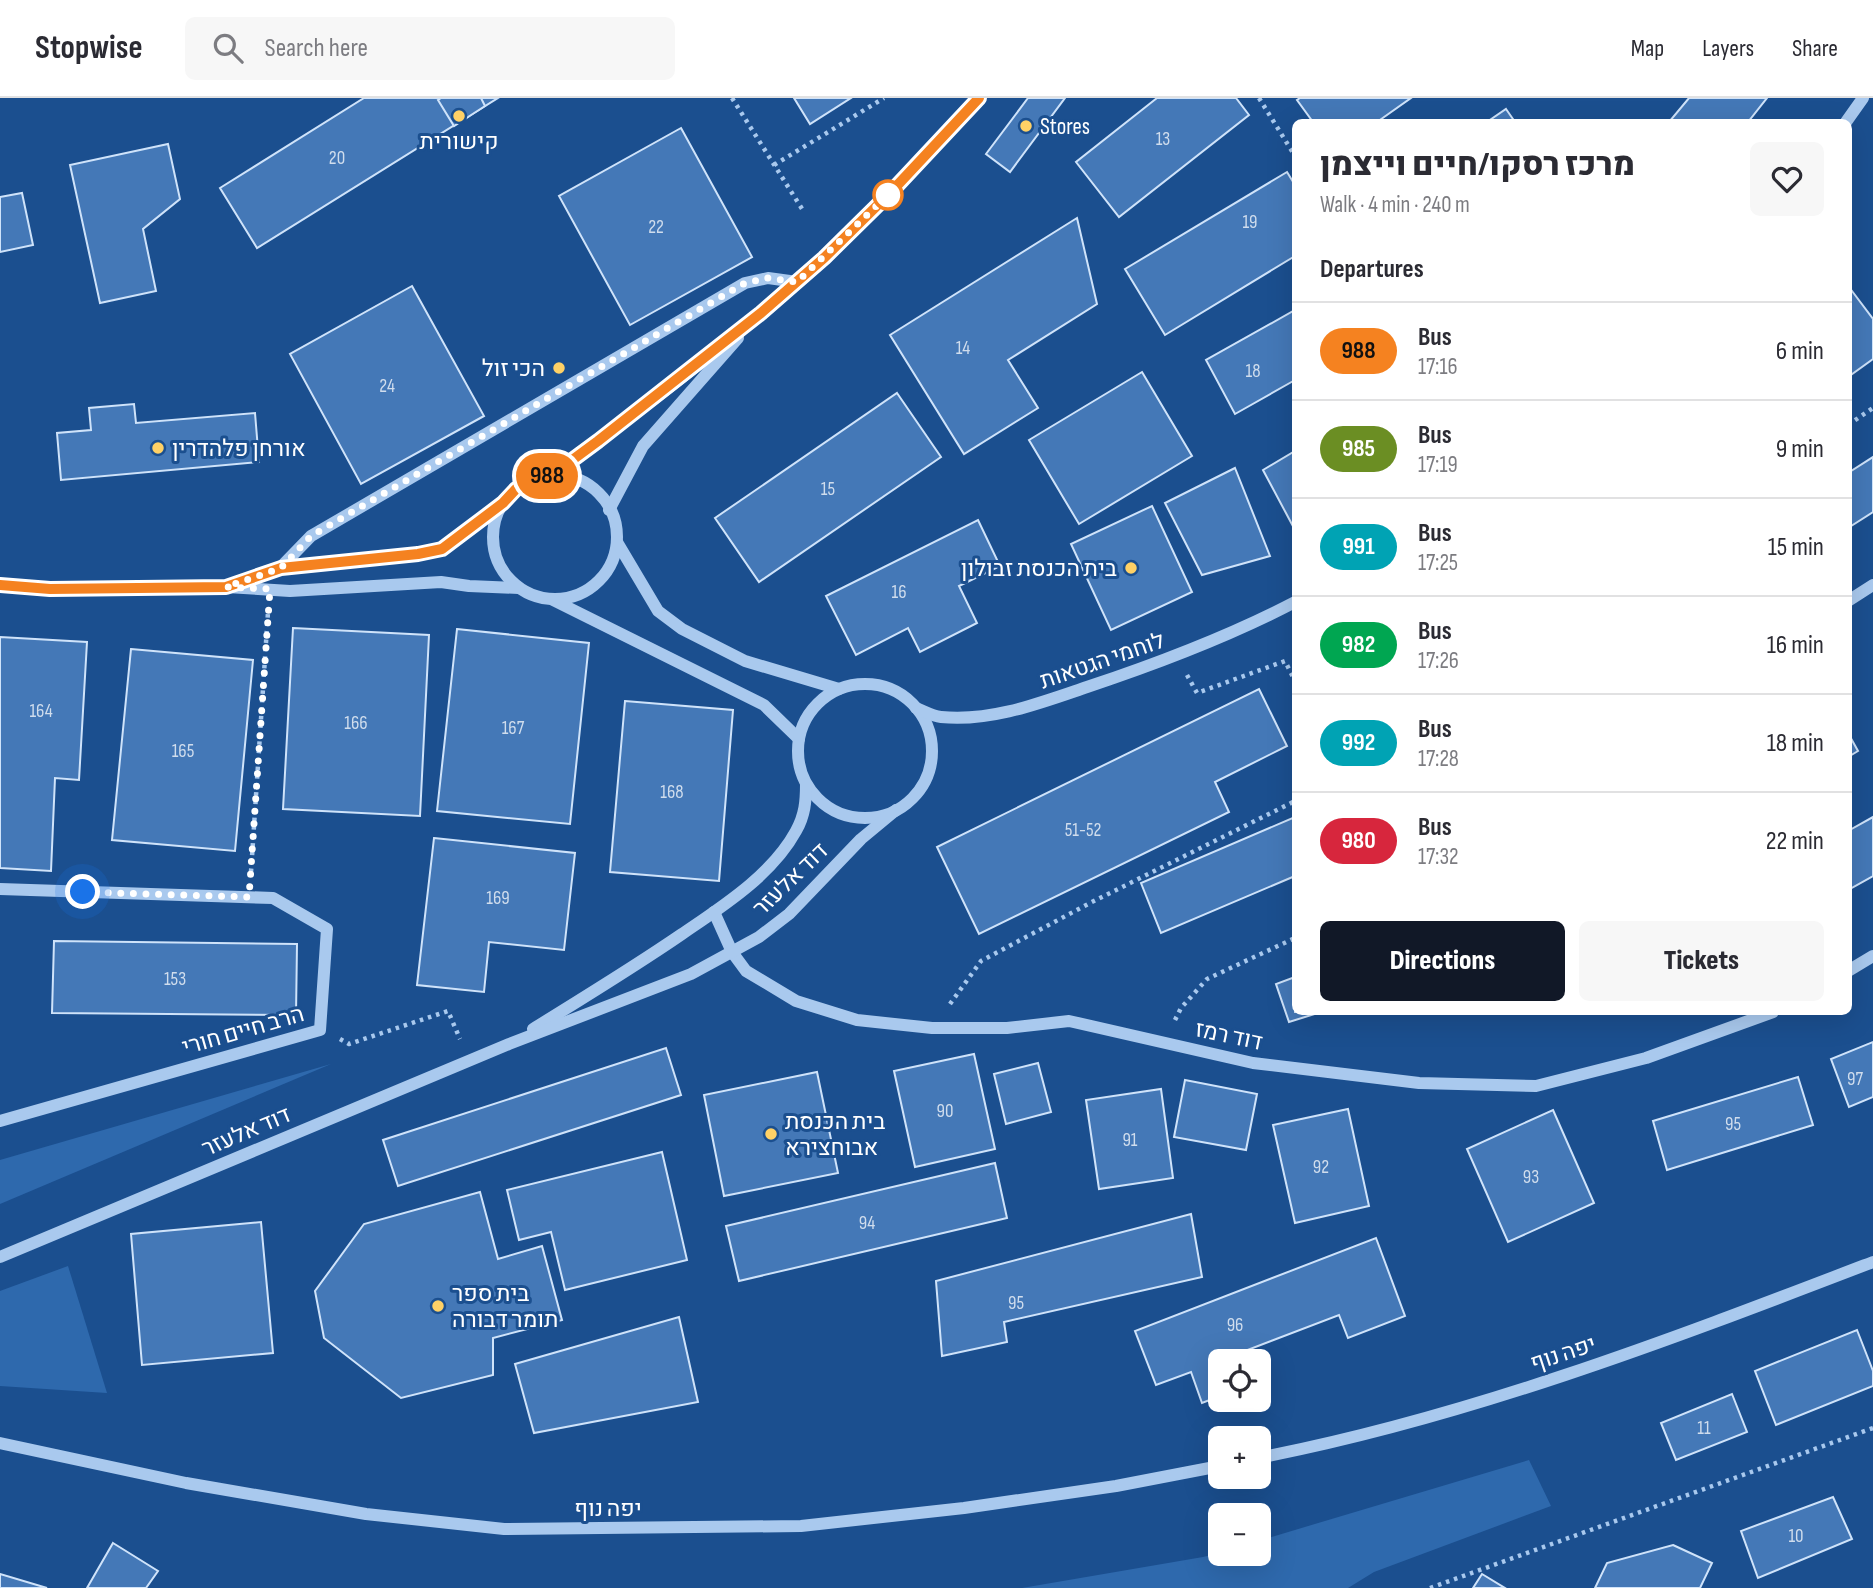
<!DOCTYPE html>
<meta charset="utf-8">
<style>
:root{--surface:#fff;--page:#f7f7f7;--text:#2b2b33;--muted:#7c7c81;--line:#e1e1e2;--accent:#111827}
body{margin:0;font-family:"Sofia Sans Condensed",Heebo,sans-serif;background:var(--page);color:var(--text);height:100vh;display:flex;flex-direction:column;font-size:26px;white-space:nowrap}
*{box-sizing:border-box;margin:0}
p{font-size:23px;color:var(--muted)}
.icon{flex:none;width:38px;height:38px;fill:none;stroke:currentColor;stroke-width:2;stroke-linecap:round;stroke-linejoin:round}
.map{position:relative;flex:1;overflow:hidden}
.drawer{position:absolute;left:1292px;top:21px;width:560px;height:896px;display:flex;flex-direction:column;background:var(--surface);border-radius:10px;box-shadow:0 7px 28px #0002}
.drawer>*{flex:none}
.badge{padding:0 14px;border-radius:23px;font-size:24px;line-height:46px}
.fabs{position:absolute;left:1208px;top:1251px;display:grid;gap:14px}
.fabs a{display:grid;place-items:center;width:63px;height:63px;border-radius:10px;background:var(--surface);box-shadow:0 7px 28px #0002;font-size:35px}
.you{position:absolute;width:35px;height:35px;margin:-18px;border:5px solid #fff;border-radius:50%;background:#1a73e8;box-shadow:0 0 0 10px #1a73e833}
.map>.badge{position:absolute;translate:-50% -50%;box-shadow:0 0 0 4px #fff}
h2{padding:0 28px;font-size:26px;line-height:63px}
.round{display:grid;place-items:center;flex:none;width:74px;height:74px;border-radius:10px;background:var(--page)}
.overview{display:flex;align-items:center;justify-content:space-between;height:119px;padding:0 28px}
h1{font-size:33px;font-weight:800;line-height:52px}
.button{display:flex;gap:14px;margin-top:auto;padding:14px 28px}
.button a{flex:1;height:80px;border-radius:10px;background:var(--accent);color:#fff;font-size:28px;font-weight:800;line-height:80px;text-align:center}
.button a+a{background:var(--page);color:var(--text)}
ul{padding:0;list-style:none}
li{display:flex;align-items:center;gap:21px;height:98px;padding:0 28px;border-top:2px solid var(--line)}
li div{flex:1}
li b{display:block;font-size:26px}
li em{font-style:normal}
li .badge{min-width:77px;font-weight:700;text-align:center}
header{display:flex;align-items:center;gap:42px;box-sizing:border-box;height:98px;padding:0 35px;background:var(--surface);border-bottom:2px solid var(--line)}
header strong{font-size:33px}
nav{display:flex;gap:38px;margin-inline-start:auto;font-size:24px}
.search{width:490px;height:63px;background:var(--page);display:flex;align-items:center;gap:18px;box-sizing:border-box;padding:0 24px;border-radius:10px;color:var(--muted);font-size:26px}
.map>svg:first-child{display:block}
.green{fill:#2e69ad}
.building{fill:#4478b7;stroke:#cfe3fa;stroke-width:2}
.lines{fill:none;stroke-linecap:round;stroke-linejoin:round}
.path{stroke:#a9c9ee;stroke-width:4.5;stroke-dasharray:3.5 5;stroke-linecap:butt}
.minor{stroke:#a9c9ee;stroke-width:12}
.line-casing{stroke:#fff;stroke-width:16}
.line{stroke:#f58220;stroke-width:10}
.walk{stroke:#fff;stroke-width:7;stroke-dasharray:0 12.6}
.poi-dot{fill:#ffd166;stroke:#1b4f8f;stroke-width:2.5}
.stop-dot{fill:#fff;stroke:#f58220;stroke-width:3.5}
.labels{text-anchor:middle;stroke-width:6;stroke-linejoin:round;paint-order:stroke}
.number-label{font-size:19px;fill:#d0dded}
.poi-label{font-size:23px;fill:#fff;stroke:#1b4f8f;text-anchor:start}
.street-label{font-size:23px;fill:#fff;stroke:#1b4f8f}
</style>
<header>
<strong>Stopwise</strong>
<div class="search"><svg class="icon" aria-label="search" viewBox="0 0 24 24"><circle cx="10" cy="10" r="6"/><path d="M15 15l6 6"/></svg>Search here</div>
<nav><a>Map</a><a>Layers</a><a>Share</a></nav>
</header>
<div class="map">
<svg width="1873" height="1490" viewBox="0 0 1873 1490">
<rect width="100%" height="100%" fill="#1b4f8f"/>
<g class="green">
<polygon points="331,966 0,1106 0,1062"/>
<polygon points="68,1168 107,1295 0,1288 0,1193"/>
<polygon points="1529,1362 1551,1408 1374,1474 1348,1490 1022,1490 1203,1459 1220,1455 1258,1456 1258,1443"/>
</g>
<g class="building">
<polygon points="364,0 498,0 257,150 220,90"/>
<polygon points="441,0 481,0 485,8 454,28 438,2"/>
<polygon points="794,0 851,0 810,26"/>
<polygon points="1028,0 1065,0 1010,74 986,56"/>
<polygon points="1157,0 1236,0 1249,17 1119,119 1076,64"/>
<polygon points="1300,0 1411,0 1377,24 1313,24 1297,2"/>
<polygon points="1689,0 1767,0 1748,24 1669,24"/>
<polygon points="1506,11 1515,24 1487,24"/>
<polygon points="681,30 752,159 630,227 559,98"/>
<polygon points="168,46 180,101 143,131 156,193 100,205 70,67"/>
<polygon points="1287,74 1295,87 1295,158 1165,237 1125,171"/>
<polygon points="22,95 33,147 0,154 0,99"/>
<polygon points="1077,120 1097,206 1008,262 1038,310 964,356 890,237"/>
<polygon points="412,188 484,318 361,386 290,256"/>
<polygon points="1849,189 1873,221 1873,261 1848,279"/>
<polygon points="1295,212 1295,282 1235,316 1206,262"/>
<polygon points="1142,274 1192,358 1079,426 1029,342"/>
<polygon points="897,295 941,359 759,484 715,420"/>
<polygon points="134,306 136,325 255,315 259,364 61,382 57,335 91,332 89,310"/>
<polygon points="1295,353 1295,432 1263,372"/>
<polygon points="1873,359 1873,414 1848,430 1848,375"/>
<polygon points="1235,370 1270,458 1202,477 1165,405"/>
<polygon points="1152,408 1192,494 1111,532 1071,446"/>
<polygon points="978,422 1000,468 959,488 977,525 920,554 908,530 856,557 826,498"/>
<polygon points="293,530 429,537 420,718 283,711"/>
<polygon points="457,531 589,545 570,726 437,713"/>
<polygon points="0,539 87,544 79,682 55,680 51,773 0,770"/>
<polygon points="131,551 253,562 235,753 112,742"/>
<polygon points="1259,591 1287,648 1215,684 1229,714 979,836 937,749"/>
<polygon points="625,603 733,612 719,783 610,774"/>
<polygon points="1848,635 1858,653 1848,659"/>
<polygon points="1295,719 1295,778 1161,835 1141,785"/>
<polygon points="1873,719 1873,778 1848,792 1848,733"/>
<polygon points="434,740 575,755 564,852 489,844 484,894 417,887"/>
<polygon points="54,843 297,846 296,917 52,915"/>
<polygon points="1295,879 1295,914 1321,914 1289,924 1276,886"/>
<polygon points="1873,944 1873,999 1849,1009 1831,961"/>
<polygon points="666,950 681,997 398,1088 383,1042"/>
<polygon points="974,956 995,1051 915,1069 894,973"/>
<polygon points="1038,965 1051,1014 1006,1026 994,976"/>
<polygon points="817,974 838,1075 724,1098 704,997"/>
<polygon points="1798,979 1813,1027 1667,1072 1653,1023"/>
<polygon points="1185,982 1257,996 1246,1052 1174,1039"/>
<polygon points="1161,991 1173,1080 1099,1091 1086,1002"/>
<polygon points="1348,1011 1369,1108 1295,1125 1273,1027"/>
<polygon points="1553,1012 1594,1105 1508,1144 1467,1051"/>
<polygon points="662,1054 687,1162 565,1192 551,1134 519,1142 507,1092"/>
<polygon points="995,1065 1007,1120 739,1183 726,1128"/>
<polygon points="480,1094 498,1161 542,1148 562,1222 493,1240 493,1277 401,1300 324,1240 315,1193 364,1126"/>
<polygon points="1191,1116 1202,1179 1004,1224 1007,1244 942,1258 936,1183"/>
<polygon points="261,1124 273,1255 142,1267 131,1136"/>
<polygon points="1376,1140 1405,1218 1348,1240 1339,1217 1229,1259 1231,1264 1220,1264 1220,1298 1202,1305 1191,1274 1156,1287 1135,1233"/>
<polygon points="679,1219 698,1304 534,1335 515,1266"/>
<polygon points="1857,1232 1873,1273 1873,1288 1776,1327 1755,1273"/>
<polygon points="1732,1296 1747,1334 1676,1362 1661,1325"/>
<polygon points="1833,1399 1852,1441 1758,1480 1741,1433"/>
<polygon points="113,1445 158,1473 146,1490 87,1490"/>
<polygon points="1673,1447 1712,1465 1700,1490 1595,1490 1607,1465"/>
<polygon points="0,1476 47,1490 0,1490"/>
<polygon points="1482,1476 1505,1490 1473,1490"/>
</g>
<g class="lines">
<g class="path">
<polyline points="732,0 804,114"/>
<polyline points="1259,0 1295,58"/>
<polyline points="774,67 884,0"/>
<polyline points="1848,327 1873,310"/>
<polyline points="1187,577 1197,595 1285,563 1295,583"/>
<polyline points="251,774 268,514"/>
<polyline points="950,906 981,863 1090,805 1295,703"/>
<polyline points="1175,922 1181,910 1207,881 1295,840"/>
<polyline points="340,941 349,946 448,913 460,941"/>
<polyline points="1430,1490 1873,1330"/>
</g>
<g class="minor">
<polyline points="1846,24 1863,0"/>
<path d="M552,377C645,309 738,239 823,161C878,110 930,56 979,0"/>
<circle cx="555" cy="439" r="62"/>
<polyline points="609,412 643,348 738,240"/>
<polyline points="617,444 658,513 682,531 745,563 839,591"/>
<polyline points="280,470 311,438 745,185 768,180 797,184"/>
<polyline points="0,487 50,491 227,489 290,493 441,484 469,488 519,490"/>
<polyline points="233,487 280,470 418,456 442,451 501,407"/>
<polyline points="553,502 764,607 799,641"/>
<polyline points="1848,503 1873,487"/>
<circle cx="865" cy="653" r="67"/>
<path d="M916,610C924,613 932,618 941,619C991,624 1040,605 1087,589C1159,565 1228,539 1295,504"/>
<polyline points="0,791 273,800 327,831 320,932 0,1023"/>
<polyline points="714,814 732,854 746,873 796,903 857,922 932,930 1007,930 1069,923 1253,965 1419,985 1536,988 1646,960 1773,914"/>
<polyline points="1848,873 1873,858"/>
<path d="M533,931C583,900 634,869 682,836C723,808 772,777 796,733C805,717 806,703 806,686"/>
<polyline points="0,1159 509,946 691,876 759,839 789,816 861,741 896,712"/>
<polyline points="0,1345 186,1385 366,1416 504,1431 801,1428 964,1410 1116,1388 1220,1368"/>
<path d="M1258,1360C1470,1319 1672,1241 1873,1164"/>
</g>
</g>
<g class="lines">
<g class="line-casing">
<polyline id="line" points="0,487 50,491 226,489 281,470 418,456 442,451 503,405 516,391 532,381 552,377 598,343 761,215 824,160 891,94 979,0"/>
</g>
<use href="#line" class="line"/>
<polyline class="walk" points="83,794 249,799 270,491 226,489 281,470 311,438 745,185 768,180 797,184 891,94 888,97"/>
</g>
<g class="poi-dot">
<circle cx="459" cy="18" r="7"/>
<circle cx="1026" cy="28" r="7"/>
<circle cx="559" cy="270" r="7"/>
<circle cx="158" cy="350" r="7"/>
<circle cx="1131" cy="470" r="7"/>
<circle cx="771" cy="1036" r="7"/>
<circle cx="438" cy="1208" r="7"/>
</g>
<circle class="stop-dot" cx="888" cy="97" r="14"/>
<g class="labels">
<g class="number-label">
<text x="1163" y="47">13</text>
<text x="337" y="66">20</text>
<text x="1250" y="130">19</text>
<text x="656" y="135">22</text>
<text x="963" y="256">14</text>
<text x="1253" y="279">18</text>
<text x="387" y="294">24</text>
<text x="828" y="397">15</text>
<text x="899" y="500">16</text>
<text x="41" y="619">164</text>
<text x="356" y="631">166</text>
<text x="513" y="636">167</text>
<text x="183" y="659">165</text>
<text x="672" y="700">168</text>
<text x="1083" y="738">51-52</text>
<text x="498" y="806">169</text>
<text x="175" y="887">153</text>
<text x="1855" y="987">97</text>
<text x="945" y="1019">90</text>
<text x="1733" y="1032">95</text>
<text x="1130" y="1048">91</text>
<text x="1321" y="1075">92</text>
<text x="1531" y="1085">93</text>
<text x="867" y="1131">94</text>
<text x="1016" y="1211">95</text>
<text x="1235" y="1233">96</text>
<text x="1704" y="1336">11</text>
<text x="1796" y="1444">10</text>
</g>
<g class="poi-label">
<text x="1040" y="36">Stores</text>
<text x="459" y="51" text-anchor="middle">קישורית</text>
<text x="545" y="278" text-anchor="end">הכי זול</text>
<text x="172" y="358">אורחן פלהדרין</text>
<text x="1117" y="478" text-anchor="end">בית הכנסת זבולון</text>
<text x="785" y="1031">בית הכנסת<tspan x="785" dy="26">אבוחצירא</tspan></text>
<text x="452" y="1203">בית ספר<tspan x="452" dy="26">תומר דבורה</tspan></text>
</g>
<g class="street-label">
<text transform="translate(1102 562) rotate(-19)" y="8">לוחמי הגטאות</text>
<text transform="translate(790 781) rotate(-44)" y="8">דוד אלעזר</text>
<text transform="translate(243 932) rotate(-16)" y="8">הרב חיים חורי</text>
<text transform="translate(1229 937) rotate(12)" y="8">דוד רמז</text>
<text transform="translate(246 1033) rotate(-23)" y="8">דוד אלעזר</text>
<text transform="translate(1563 1255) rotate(-18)" y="8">יפה נוף</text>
<text x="608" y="1418">יפה נוף</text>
</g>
</g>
</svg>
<div class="fabs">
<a><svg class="icon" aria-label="locate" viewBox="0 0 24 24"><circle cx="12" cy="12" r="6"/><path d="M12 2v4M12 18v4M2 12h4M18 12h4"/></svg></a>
<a>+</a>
<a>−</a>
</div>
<div class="you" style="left:83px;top:794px"></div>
<b class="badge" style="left:547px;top:378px;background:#f58220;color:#111">988</b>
<section class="drawer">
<div class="overview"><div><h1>מרכז רסקו/חיים וייצמן</h1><p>Walk · 4 min · 240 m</p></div><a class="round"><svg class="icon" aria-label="heart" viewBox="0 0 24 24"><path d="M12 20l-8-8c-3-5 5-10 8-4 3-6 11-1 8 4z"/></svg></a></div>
<h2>Departures</h2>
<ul>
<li><span class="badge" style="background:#f58220;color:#111">988</span><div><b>Bus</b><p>17:16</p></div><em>6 min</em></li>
<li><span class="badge" style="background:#6b8e23;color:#fff">985</span><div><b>Bus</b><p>17:19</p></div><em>9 min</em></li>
<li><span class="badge" style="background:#00a3b4;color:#fff">991</span><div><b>Bus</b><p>17:25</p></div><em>15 min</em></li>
<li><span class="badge" style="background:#00a651;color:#fff">982</span><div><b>Bus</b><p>17:26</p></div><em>16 min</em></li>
<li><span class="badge" style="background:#00a3b4;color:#fff">992</span><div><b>Bus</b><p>17:28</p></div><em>18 min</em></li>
<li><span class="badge" style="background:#d7263d;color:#fff">980</span><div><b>Bus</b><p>17:32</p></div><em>22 min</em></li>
</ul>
<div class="button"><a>Directions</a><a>Tickets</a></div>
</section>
</div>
